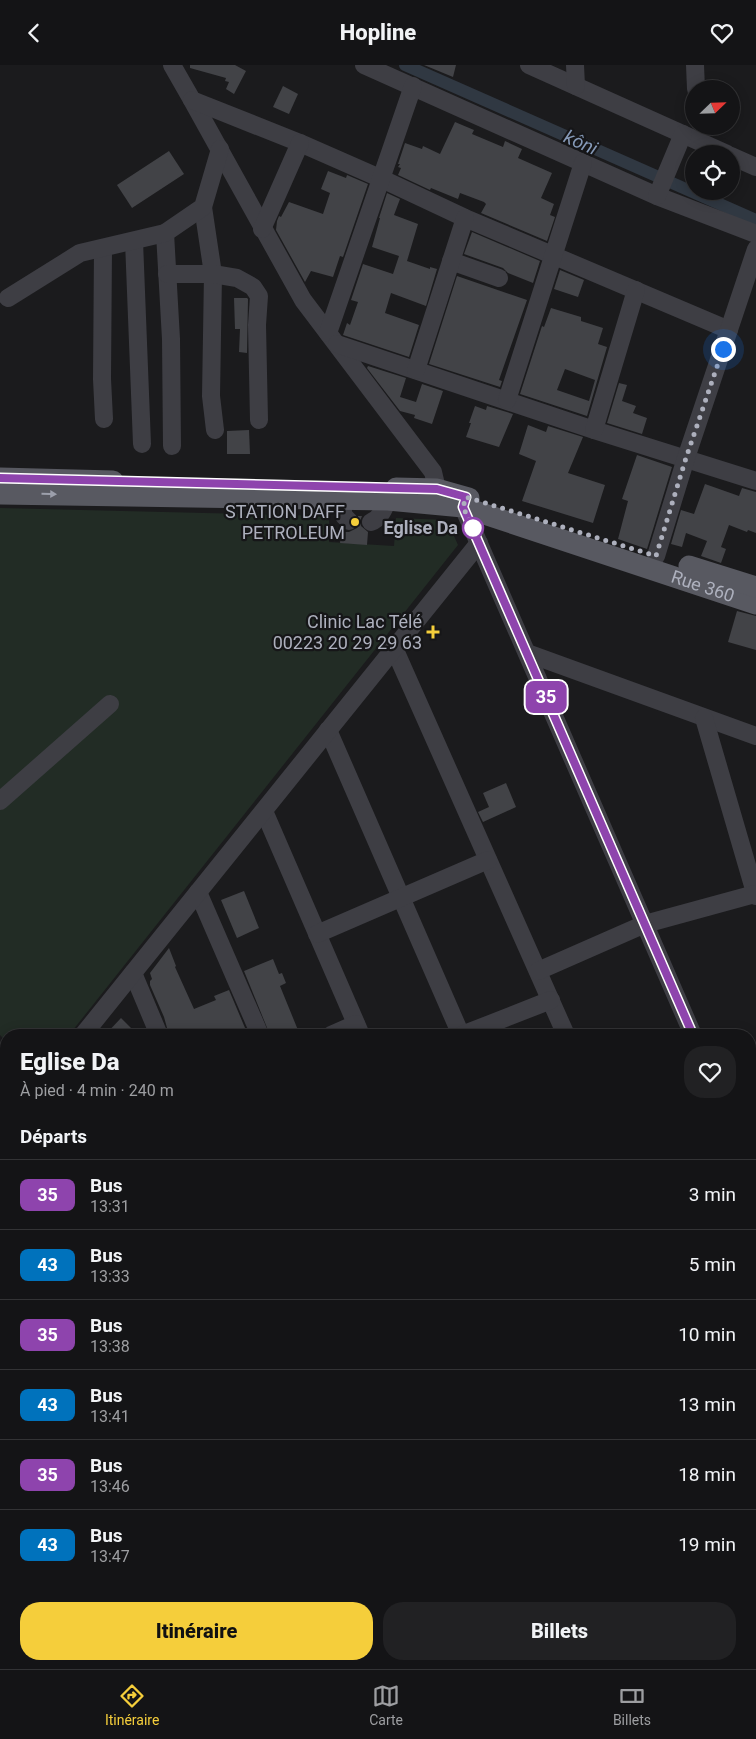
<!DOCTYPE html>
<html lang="fr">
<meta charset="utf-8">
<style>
:root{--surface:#141416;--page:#212123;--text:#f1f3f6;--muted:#9d9ea1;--line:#333335;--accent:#f5ce3b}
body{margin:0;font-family:Roboto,sans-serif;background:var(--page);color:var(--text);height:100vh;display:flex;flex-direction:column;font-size:19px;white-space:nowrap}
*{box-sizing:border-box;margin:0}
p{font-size:16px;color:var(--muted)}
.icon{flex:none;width:28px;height:28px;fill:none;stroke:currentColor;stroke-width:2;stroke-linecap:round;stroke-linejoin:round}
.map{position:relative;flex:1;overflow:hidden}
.side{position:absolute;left:0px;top:964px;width:756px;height:641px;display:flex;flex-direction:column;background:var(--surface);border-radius:20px 20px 0 0;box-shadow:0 2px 12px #0003,0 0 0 1px var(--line)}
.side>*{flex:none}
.badge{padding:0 10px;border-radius:8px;font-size:18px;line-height:32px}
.needle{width:32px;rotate:67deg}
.buttons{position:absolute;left:685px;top:15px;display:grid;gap:10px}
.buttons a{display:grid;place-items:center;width:55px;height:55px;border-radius:50%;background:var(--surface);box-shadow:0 2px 12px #0003,0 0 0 1px var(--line);font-size:25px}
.you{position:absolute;width:25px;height:25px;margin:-12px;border:4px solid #fff;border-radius:50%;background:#1a73e8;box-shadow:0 0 0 8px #1a73e833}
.map>.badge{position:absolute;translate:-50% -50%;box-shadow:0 0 0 2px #fff}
h2{padding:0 20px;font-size:19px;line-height:45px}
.round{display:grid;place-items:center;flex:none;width:52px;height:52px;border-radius:20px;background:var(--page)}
.summary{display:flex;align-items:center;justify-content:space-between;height:85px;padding:0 20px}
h1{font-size:24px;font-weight:800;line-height:38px}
.cta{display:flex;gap:10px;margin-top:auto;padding:10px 20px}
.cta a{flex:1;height:58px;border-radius:20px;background:var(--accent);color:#111;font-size:20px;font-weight:800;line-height:58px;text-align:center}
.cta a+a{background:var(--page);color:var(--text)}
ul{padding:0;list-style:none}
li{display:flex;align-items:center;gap:15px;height:70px;padding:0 20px;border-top:1px solid var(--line)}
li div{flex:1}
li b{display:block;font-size:19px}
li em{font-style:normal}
li .badge{min-width:55px;font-weight:700;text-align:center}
header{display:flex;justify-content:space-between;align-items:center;height:65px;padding:0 20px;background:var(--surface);font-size:22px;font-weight:800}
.tabs{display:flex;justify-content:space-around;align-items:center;height:70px;border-top:1px solid var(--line);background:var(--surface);font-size:14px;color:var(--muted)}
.tabs a{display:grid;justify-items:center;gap:2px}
.tabs .active{color:var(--accent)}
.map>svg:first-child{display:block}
.green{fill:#222c25}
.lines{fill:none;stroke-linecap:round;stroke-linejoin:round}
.canal{stroke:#303842;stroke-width:12}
.building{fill:#424347;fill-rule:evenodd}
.minor{stroke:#3e3e44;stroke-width:18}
.major{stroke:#585961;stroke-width:21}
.highway{stroke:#686973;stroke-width:25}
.oneway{fill:#9c9fab}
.line-casing{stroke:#fff;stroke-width:11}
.line{stroke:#8e44ad;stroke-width:8}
.walk{stroke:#adb0bd;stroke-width:5;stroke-dasharray:0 9}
.poi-dot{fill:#f5ce3b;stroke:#161618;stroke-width:2}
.stop-dot{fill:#fff;stroke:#8e44ad;stroke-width:2.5}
.labels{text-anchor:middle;stroke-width:4.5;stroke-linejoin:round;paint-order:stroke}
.poi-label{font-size:18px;fill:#adb0bd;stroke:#161618;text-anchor:end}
.stop-label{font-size:18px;font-weight:bold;fill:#adb0bd;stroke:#161618;text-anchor:end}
.street-label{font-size:18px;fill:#adb0bd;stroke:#161618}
.water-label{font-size:19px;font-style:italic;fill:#8599b7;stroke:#161618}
</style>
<header><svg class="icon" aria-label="back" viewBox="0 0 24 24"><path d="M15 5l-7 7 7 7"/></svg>Hopline<svg class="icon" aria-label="heart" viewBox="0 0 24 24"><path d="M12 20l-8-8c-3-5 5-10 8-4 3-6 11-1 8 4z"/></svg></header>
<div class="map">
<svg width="756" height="1604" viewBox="0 0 756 1604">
<rect width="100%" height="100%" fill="#1b1b1d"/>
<polygon class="green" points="0,443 329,451 329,477 394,481 396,453 447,455 458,480 69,970 6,970 6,976 0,970"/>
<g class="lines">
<polyline class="canal" points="405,0 756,155"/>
</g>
<g class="building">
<polygon points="190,0 235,0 246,6 234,29 226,24 229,17 225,16 226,13 190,3"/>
<polygon points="424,0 456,0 453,12"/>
<polygon points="283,21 298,29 289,49 273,42"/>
<polygon points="455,57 474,65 472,69 503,82 505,76 522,84 518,93 552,108 541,133 554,139 550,150 555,152 547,176 481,148 486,139 484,137 460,128 458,134 431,123 430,125 398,110 401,103 398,102 400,99 398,99 405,78 422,84 423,81 440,89"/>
<polygon points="169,86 184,109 132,143 117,120"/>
<polygon points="328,106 346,113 347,110 368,119 343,192 340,191 333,212 311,206 305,217 276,165 277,156 279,151 281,152 289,137 323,149 330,128 321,124"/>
<polygon points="387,128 400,134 394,150 418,159 407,196 430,204 430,202 437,204 426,241 391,228 385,248 419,260 409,292 343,270 347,258 350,260 358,237 351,235 363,199 393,209 399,191 372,182 380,153 379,153"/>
<polygon points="472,167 540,196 533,218 508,208 503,203 464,189"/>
<polygon points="560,205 584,215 578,232 554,224"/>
<polygon points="457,211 527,235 499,315 502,316 500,322 429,299"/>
<polygon points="234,233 247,233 248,234 247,288 239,287 240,264 235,264"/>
<path d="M551,243L581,252V256L603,263L598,279L607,282L587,351L520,329L542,261L544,262ZM565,304L595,315L589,336L557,325Z"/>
<polygon points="368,301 406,313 400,332 416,337 422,319 443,326 432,359 414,353 415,350 400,346 367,303"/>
<polygon points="619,318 627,320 622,336 636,341 633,348 647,353 642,369 607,358"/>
<polygon points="475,341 486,345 487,341 513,349 499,382 466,372 471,358 469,358"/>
<polygon points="528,360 546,367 548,361 583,372 568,408 605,420 593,458 522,436 536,396 519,389"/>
<polygon points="249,365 250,389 227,389 227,366"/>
<polygon points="637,390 672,402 647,484 618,474 628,436 622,434"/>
<polygon points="705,419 739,431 742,423 756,427 756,468 748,465 747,467 729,460 721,482 726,484 721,498 701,491 707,476 686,468 682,482 671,479 681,445 694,449"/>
<polygon points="358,451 362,451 360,456 361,461 368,467 367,480 340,478 342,467 349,467 357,463 359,458"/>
<polygon points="737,546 756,551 756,585 728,577"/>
<polygon points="506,718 516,742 483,757 478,747 489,742 483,728"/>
<polygon points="244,826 259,863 237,873 221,835"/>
<polygon points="169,883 176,901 175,902 194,944 216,935 214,931 229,925 248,970 169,970 164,952 150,920 150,916 152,914 150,908"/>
<polygon points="273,894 279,909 282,908 286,918 280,921 300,970 270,970 244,906"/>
<polygon points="121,953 138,970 105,970"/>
</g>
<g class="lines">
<g class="minor">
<polyline points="172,0 192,35 303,235 433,407 437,424"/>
<polyline points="364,0 657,131 756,169"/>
<polyline points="529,0 727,89"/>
<polyline points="575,0 576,21"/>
<polyline points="695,0 696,24"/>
<polyline points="192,35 300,78 382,114 465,153 729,265"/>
<polyline points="731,91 756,102"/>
<polyline points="657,131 683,69"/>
<polyline points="203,142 213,209 211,331 215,365"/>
<polyline points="262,164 300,78"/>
<polyline points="165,168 171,274 172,381"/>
<polyline points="134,176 142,379"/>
<polyline points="103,183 102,314 104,354"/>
<polyline points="451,196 499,213"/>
<polyline points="167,209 213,209 237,213 253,222 259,231 257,260 259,355"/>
<polyline points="8,233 80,188 165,168 203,142 220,84"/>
<polyline points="328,268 413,21"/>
<polyline points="337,279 594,365 756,416"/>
<polyline points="416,305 465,153"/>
<polyline points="507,335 583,98"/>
<polyline points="594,365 636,225"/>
<polyline points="465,433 463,442 693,970"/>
<polyline points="340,434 344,451 349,456"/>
<path d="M371,457C381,453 384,443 388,435"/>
<polyline points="656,491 686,393 756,184"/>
<polyline points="394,583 566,970"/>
<polyline points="527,588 756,671"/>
<polyline points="704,653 756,831"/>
<polyline points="328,665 461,970"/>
<polyline points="0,736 110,639"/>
<polyline points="264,746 361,970"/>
<polyline points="198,827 260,970"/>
<polyline points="317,869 488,795"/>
<polyline points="538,906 645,859 755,829"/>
<polyline points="133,908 159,970"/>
<polyline points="83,970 479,478"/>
<polyline points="331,970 356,959"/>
<polyline points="462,970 551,935"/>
<polyline points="750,1027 756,1025"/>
<polyline points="750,1101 756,1115"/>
<polyline points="750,1237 756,1235"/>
<polyline points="0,1270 6,1275"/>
<polyline points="750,1279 756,1283"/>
<polyline points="0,1313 6,1311"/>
<polyline points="750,1396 756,1401"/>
<polyline points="0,1440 6,1452"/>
<polyline points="0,1488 6,1485"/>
<polyline points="750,1523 756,1528"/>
<polyline points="375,1599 377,1604"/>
<polyline points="493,1599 495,1604"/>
<polyline points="36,1604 49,1599"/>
<polyline points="81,1604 94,1599"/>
<polyline points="398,1604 411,1599"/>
</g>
<g class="major">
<polyline points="0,413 113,416"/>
<polyline points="396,423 437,424 469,433"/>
<path id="s1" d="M0,429L388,435L463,442L756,539"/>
<polyline points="689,501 756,522"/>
</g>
<g class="highway">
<polyline points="0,1058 6,1063"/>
<polyline points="0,1097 6,1103"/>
<polyline points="639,1599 646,1604"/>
<polyline points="678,1599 684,1604"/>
</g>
</g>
<defs><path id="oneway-solid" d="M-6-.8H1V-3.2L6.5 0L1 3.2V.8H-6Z" transform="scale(1.25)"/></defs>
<use class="oneway" href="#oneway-solid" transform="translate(49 429) rotate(1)"/>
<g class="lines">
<g class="line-casing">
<polyline id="line" points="0,413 437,424 466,432 463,442 693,970"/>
</g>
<use href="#line" class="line"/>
<polyline class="walk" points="473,463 463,442 466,432 656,491 686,393 723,284"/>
</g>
<g class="poi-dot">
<circle cx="355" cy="457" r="5"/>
<path d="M430.5 559.5h5v5h5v5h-5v5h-5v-5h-5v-5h5z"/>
</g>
<circle class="stop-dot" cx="473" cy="463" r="10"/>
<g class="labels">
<g class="poi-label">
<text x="345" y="453">STATION DAFF<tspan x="345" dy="21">PETROLEUM</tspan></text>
<text x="422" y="563">Clinic Lac Télé<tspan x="422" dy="21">00223 20 29 29 63</tspan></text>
</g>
<g class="stop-label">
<text x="458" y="469">Eglise Da</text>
</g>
<g class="street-label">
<text dy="6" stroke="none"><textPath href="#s1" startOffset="716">Rue 360</textPath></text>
</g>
<g class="water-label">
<text transform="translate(581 77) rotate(24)" y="7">kôni</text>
</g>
</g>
</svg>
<div class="buttons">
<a><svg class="needle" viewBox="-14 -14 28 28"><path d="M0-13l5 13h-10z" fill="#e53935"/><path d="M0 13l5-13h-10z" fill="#9d9ea1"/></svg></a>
<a><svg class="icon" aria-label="locate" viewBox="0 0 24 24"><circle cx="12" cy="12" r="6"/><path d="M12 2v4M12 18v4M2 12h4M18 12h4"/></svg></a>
</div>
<div class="you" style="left:723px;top:284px"></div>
<b class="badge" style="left:546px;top:632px;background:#8e44ad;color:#fff">35</b>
<section class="side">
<div class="summary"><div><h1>Eglise Da</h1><p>À pied · 4 min · 240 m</p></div><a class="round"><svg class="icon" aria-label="heart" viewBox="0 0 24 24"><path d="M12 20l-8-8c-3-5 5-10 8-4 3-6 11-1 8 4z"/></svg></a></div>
<h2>Départs</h2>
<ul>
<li><span class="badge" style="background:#8e44ad;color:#fff">35</span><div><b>Bus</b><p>13:31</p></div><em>3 min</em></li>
<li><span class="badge" style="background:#0072bc;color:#fff">43</span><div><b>Bus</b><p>13:33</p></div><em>5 min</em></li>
<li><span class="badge" style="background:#8e44ad;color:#fff">35</span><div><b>Bus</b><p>13:38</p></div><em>10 min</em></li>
<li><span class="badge" style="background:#0072bc;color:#fff">43</span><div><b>Bus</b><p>13:41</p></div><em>13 min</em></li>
<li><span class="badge" style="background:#8e44ad;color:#fff">35</span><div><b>Bus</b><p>13:46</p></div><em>18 min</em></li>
<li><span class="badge" style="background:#0072bc;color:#fff">43</span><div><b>Bus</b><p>13:47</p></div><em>19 min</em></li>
</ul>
<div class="cta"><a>Itinéraire</a><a>Billets</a></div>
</section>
</div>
<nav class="tabs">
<a class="active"><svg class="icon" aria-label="directions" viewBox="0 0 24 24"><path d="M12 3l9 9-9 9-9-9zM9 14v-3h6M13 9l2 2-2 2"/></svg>Itinéraire</a>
<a><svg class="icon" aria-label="map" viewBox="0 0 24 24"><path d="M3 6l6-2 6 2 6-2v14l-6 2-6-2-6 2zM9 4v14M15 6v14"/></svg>Carte</a>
<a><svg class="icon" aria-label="tickets" viewBox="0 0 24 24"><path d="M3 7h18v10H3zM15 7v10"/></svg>Billets</a>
</nav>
